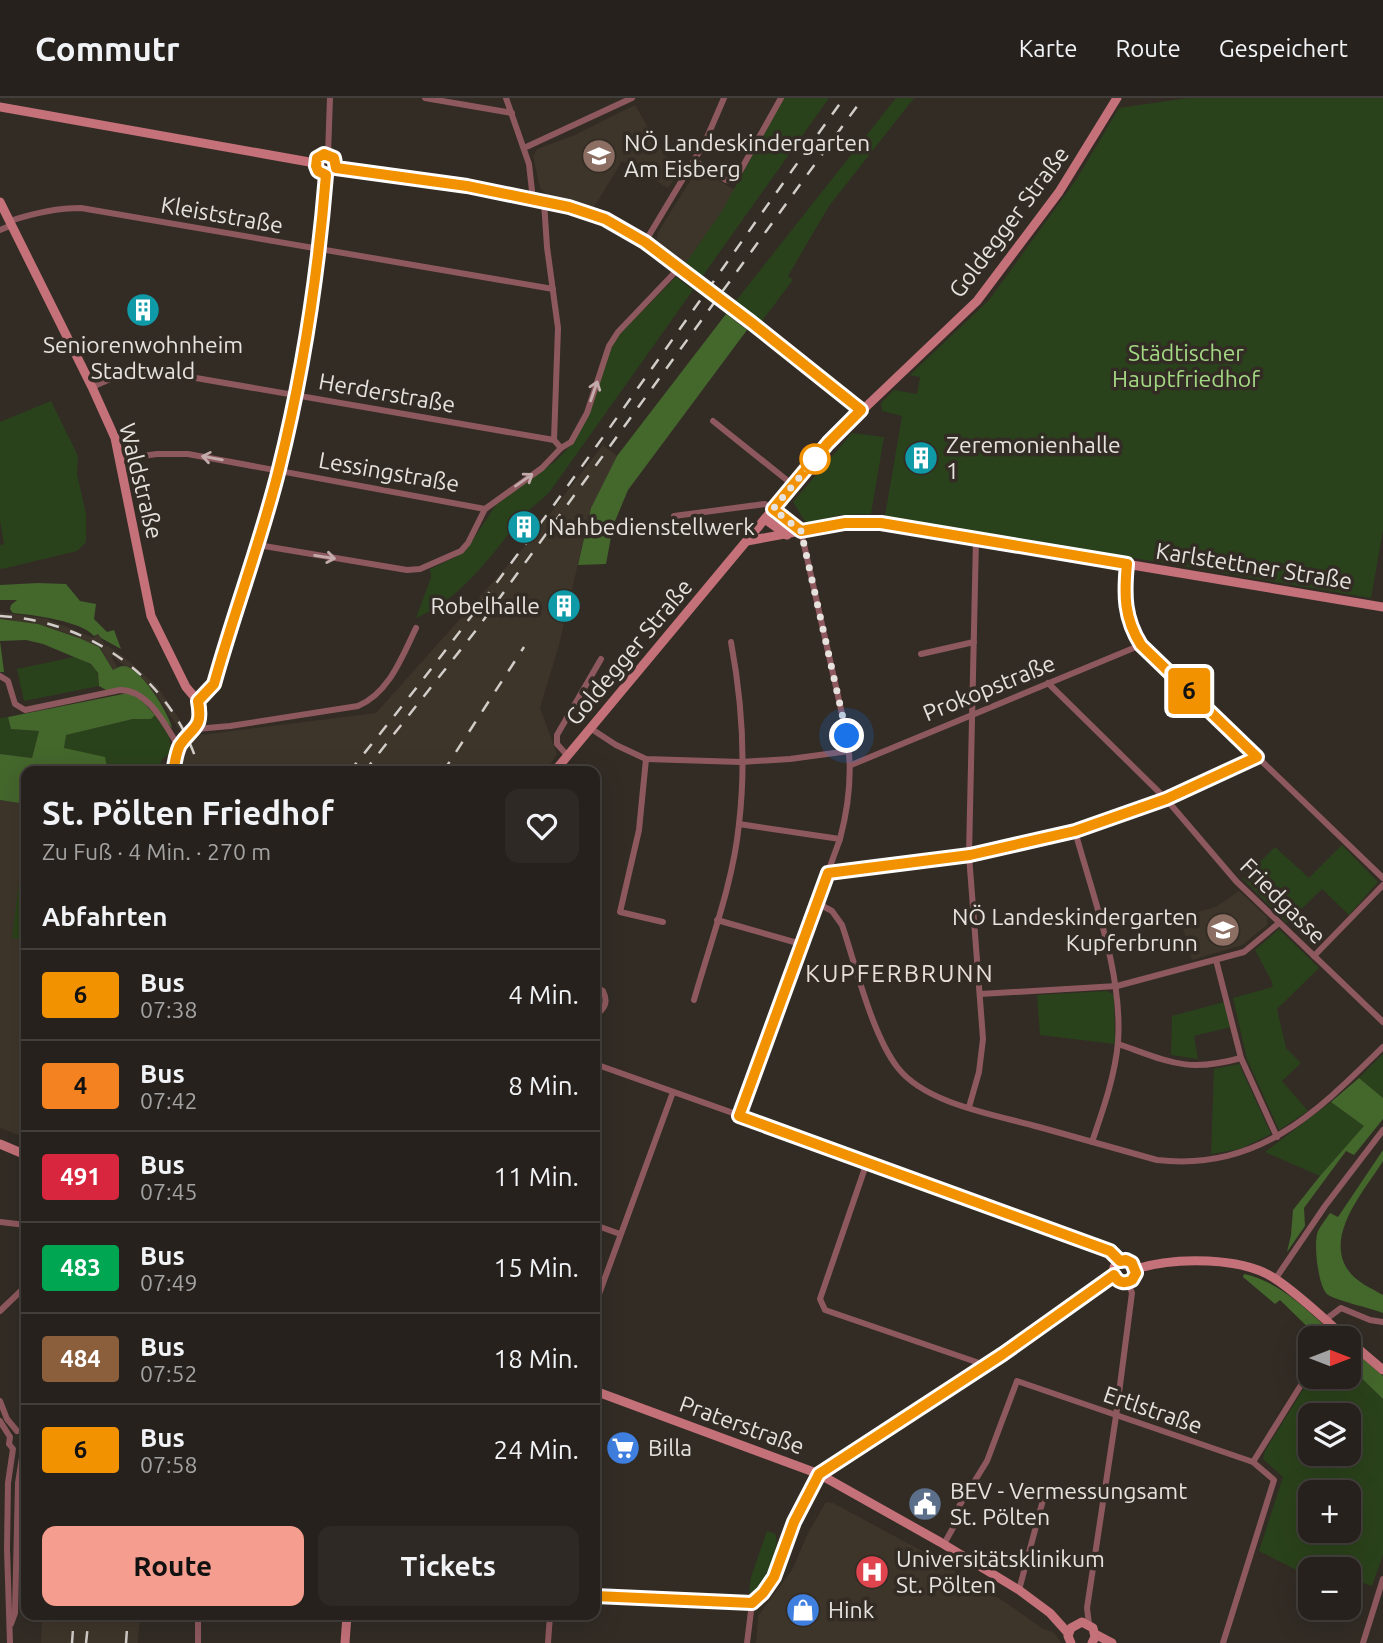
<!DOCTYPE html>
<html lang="de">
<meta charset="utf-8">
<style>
:root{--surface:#26211c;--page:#2e2925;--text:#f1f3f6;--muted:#a4a3a3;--line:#423e3b;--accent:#f59d8e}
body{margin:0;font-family:Ubuntu,sans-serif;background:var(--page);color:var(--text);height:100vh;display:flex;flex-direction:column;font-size:26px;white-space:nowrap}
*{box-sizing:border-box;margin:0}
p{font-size:23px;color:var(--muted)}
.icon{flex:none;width:38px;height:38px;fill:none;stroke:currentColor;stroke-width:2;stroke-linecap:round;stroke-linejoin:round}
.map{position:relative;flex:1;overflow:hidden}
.side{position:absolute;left:21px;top:668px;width:579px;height:854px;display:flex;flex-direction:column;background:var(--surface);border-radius:14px;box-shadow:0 7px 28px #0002,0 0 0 2px var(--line)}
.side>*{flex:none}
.badge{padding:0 14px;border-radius:5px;font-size:24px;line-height:46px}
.needle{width:46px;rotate:90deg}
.controls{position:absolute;left:1298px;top:1228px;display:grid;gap:14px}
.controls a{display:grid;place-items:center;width:63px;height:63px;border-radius:14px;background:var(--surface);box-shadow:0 7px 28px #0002,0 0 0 2px var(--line);font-size:35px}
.you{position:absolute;width:35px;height:35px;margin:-18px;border:5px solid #fff;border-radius:50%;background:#1a73e8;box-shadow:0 0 0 10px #1a73e833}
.map>.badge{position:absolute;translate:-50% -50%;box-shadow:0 0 0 4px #fff}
h2{padding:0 21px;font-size:26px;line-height:63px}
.round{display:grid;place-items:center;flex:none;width:74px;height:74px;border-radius:14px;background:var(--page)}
.overview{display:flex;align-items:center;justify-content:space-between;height:119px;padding:0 21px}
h1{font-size:33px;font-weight:600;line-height:52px}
.button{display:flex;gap:14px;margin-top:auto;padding:14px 21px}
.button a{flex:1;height:80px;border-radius:14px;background:var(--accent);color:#111;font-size:28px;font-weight:600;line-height:80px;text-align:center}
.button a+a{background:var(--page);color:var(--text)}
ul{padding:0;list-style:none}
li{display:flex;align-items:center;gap:21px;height:91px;padding:0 21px;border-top:2px solid var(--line)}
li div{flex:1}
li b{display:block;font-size:26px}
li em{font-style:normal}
li .badge{min-width:77px;font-weight:700;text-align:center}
header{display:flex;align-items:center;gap:42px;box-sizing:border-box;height:98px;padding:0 35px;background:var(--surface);border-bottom:2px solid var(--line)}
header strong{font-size:33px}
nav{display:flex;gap:38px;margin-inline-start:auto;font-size:24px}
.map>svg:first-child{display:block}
.built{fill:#3e352a}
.green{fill:#2a421b;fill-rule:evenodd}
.forest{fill:#44672c}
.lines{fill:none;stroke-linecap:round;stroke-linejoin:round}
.street{stroke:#8e595e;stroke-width:6}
.secondary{stroke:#c47179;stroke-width:9}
.rail{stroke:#d1cdc8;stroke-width:2.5;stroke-dasharray:12 12;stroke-linecap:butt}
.oneway{stroke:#c3abab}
.line-casing{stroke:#fff;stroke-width:16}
.line{stroke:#f39200;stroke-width:10}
.walk{stroke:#e6e2de;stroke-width:7;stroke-dasharray:0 12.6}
.stop-dot{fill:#fff;stroke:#f39200;stroke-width:3.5}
.labels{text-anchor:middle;stroke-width:7;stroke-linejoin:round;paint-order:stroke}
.poi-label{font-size:23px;fill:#e6e2de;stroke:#322c25;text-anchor:start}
.street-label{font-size:23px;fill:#e6e2de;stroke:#322c25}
.park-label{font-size:23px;fill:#a3d883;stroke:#322c25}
.neighbourhood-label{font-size:24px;letter-spacing:2px;fill:#e8e0d7;stroke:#322c25}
</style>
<header>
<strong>Commutr</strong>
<nav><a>Karte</a><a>Route</a><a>Gespeichert</a></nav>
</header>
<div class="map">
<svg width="1383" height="1545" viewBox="0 0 1383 1545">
<rect width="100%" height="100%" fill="#322c25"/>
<g class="built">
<polygon points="635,7 664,57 682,68 668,90 622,63 594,109 547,97 540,90 533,58 537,51 575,37"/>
<polygon points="698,70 735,92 722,113 685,166 661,147 657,142 657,136"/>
<polygon points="603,347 617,358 591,410 559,547 540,610 557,656 545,674 180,674 185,654 191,644 201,637 376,615 524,449"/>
<polygon points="0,514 47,521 94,540 98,535 107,551 106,547 123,558 157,588 186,631 182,636 161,603 145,584 111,557 117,570 113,572 98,545 99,549 69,536 38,526 0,521"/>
<polygon points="0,702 26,706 26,1040 0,1030"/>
<polygon points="1239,793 1267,819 1267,827 1242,847 1192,862 1180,819 1216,809"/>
<polygon points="826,1404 833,1405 924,1454 1005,1504 1043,1531 1053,1534 1062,1545 756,1545 758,1518 792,1472 809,1433"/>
<polygon points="42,1517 140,1517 138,1545 41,1545"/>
</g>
<g class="green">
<polygon points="784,0 829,0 702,179 685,166 722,113"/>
<polygon points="896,0 914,0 829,108 788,178 793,182 761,224 735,204"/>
<polygon points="1188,0 1383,0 1383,432 1371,500 885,418 902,318 882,313 881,305 894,292 917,296 920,279 910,277 989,202 1076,82 1119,10"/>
<path d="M676,179L693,192L551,392C543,402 532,408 523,418C492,456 463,500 416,520L431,480L430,471L456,459L468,449L496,407L557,362L572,346L611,248L622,234Z"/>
<polygon points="51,303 78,358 77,376 86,416 86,444 77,453 2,471 0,470 0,447 4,446 0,422 0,324"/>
<polygon points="852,335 884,339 871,416 841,417 806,425 793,404"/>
<path d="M74,559C92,566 98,568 99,588L24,603L17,571Z"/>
<polygon points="155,617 169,638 171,654 162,661 157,674 108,674 64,650 65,637 133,621 151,621"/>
<polygon points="8,619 11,631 39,633 32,660 0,656 0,620"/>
<polygon points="26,728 26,842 12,840"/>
<polygon points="1342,747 1378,784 1349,817 1322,791 1287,825 1243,781 1275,749 1309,780"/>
<polygon points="1279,831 1319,870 1277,911 1286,950 1301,965 1282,983 1308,1013 1279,1032 1247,961 1233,900 1273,889 1271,882 1255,852"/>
<polygon points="1107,893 1114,897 1115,946 1040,937 1037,897"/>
<polygon points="1224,904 1231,929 1194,938 1198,961 1171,957 1172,918"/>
<polygon points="1383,956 1383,1000 1359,980"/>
<polygon points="1239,966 1271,1036 1240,1051 1211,1056 1214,971"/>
<polygon points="1331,1004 1365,1028 1320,1078 1265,1054"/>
<path d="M1349,1268L1383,1301V1457L1372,1488L1349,1480V1472H1311V1479L1259,1453L1283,1379L1263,1361L1265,1353L1307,1285L1317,1279H1349ZM1311,1318H1349V1356H1311ZM1311,1395H1349V1433H1311Z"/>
<path d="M767,1433L775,1436C782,1450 763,1489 749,1496L751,1479Z"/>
</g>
<g class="forest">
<polygon points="726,216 747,232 628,392 613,428 606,466 578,467 591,410 617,358"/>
<path d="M38,485L66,486L80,503L96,506L94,521L107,534L114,532L121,551L101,540L98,536L94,538C81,523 34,517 13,515L10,511L11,507L17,502H0V487Z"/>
<path d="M0,521L38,526L79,540L99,549L113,572C117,570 120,568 124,568C141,570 169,615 172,630L142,597L136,593L125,590L108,593L99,588L98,575L91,566L43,546L26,542L0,543L4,574H0Z"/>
<polygon points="128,595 139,600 155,617 151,621 133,621 66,637 64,650 105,659 108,674 26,674 26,706 0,702 0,656 32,660 39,633 11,631 8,619"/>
<polygon points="1359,980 1383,1000 1383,1021 1354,1057 1346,1053 1304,1110 1305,1128 1287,1154 1291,1137 1293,1112 1320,1078 1364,1028 1331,1004"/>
<path d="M1383,1052V1063C1365,1092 1324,1137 1348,1172C1356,1184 1371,1190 1383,1197V1215C1371,1210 1333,1202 1327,1196C1318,1188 1313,1144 1318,1133C1321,1127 1326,1121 1330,1115L1338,1119Z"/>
<path d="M1244,1176C1282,1184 1311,1216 1339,1241H1320L1280,1202L1275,1206L1243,1179Z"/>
<polygon points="1349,1249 1383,1278 1383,1301 1349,1268"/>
</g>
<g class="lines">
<g class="street">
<polyline points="425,0 512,15"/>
<polyline points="506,0 529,66 533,102"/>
<polyline points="524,50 632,0"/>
<polyline points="328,56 330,0"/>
<polyline points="695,63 726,82 733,83 738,77 781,0"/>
<polyline points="544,104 547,149 558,230 554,342 561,350"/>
<path d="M10,123C34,115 55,110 81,110L553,191"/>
<polyline points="0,132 12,127"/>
<polyline points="645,144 705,44 724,0"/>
<polyline points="92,289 122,276 167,275 554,342"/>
<polyline points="713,323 793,387"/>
<polyline points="120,361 157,356 188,356 485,411"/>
<polyline points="674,418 765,406 773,411"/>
<polyline points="258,447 407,472 420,471 461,453 468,445 485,411 542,370 561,350 571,344 587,315 609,248 618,234 679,170"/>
<path d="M1127,466C1123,497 1124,520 1141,547L1383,780"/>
<polyline points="921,556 974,544"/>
<path d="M0,578L8,583L15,606L25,612L120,592C149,592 165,627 179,649"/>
<polyline points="1048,585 1166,701 1236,783 1383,924"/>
<path d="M198,603L214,586C234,514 261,444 279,371C304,275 318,176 326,77"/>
<polyline points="590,630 616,647 646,661 741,664 790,661 849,653"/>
<path d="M196,631L230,628L358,608C389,595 402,559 416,530"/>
<polyline points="567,657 557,646 557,637 601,561"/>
<polyline points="646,661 639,732 620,814 663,824"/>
<polyline points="851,667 1141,547"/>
<polyline points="739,726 840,741"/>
<path d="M1075,733C1093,799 1123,876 1118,944C1115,978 1103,1012 1092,1044"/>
<polyline points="828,775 969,757 1075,733 1166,701 1257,659"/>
<path d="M817,805L832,813L842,827C856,868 872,937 898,970C926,1006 996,1017 1039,1029C1078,1040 1117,1051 1157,1062C1258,1074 1317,1014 1383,949"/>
<polyline points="717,822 801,846"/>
<polyline points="1314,858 1383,787"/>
<polyline points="1216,862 1241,960 1277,1039"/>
<path d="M595,888L603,893C609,905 604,911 595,918"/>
<polyline points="980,896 1117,888 1244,854 1279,825"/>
<path d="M694,902C710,845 733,786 739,726C746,666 742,603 731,544"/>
<path d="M1118,946C1170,964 1186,975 1241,960"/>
<polyline points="595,966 905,1076 1110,1153 1120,1163"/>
<polyline points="969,1009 979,974 983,941 969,757 976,441"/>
<path d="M739,1018L840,741C849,707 853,674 847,638L801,433"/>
<polyline points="867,1064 820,1201 825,1212 985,1267"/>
<polyline points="0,1124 26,1127"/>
<polyline points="595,1127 620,1136"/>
<polyline points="1276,1180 1325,1108 1383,1032"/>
<polyline points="595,1207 673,994"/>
<polyline points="0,1213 26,1188"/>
<polyline points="1325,1222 1341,1210 1370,1222 1383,1224"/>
<polyline points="0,1303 7,1321 17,1333"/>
<polyline points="0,1323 10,1339 9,1346 13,1351 8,1385 7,1451 10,1545"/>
<polyline points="25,1334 26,1333"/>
<polyline points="1253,1364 1311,1271"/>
<polyline points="944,1446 959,1419 958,1410 987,1363 1017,1283 1253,1364 1274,1382 1223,1545"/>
<polyline points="1019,1492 1043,1402"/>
<polyline points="595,1498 752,1505"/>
<polyline points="198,1517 198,1545"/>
<polyline points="11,1526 15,1515 18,1385 23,1353"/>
<polyline points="1089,1526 1087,1510 1116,1318 1132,1195 1128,1184"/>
<polyline points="548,1545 550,1517"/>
<path d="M747,1545L752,1505C773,1487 778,1465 787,1439C795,1417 807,1396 819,1376"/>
<polyline points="1363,1545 1383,1481"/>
</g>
<g class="secondary">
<polyline points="0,9 315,65"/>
<polyline points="315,65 319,58 328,56 335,62 336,70"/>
<path d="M315,65C316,73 321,77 329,76L336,70"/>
<polyline points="336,70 467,88 569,109 605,121 645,144 846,298 861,312"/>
<polyline points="0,104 92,289 115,340 151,518 186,589 198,603 200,616 196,631 179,649 173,674"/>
<polyline points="773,411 801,433"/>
<polyline points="765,421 787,437"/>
<polyline points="747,443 845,425 881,425 1383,509"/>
<polyline points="554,674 828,345 977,203 1059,94 1117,0"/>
<polyline points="0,1046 26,1057"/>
<path d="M1136,1171C1173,1159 1244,1158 1277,1182C1302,1199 1324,1221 1347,1241"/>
<polyline points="1114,1177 1114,1169 1123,1162 1132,1165 1136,1171"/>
<polyline points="1114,1177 1119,1183 1128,1184 1134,1179 1136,1171"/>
<polyline points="1349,1243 1383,1272"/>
<polyline points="595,1293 819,1376 940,1444 1019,1492 1050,1515 1068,1535"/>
<polyline points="819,1376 1003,1256 1114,1177"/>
<polyline points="1095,1536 1112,1545"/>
<polyline points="345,1545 347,1517"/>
<polyline points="1071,1545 1068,1538 1071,1530 1082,1524 1093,1530 1095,1539 1092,1545"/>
</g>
<g class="rail">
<path d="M0,518C92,523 175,583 200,674"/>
<path d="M349,674C526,458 681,226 844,0"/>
<polyline points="364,674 477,531 863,0"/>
<polyline points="443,674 524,549"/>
<polyline points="72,1545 74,1517"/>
<polyline points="86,1545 89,1517"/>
<polyline points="126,1545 128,1517"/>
</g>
</g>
<defs><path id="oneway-shaft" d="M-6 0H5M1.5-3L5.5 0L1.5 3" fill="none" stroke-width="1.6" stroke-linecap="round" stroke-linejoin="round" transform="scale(1.75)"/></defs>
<g class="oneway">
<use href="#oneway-shaft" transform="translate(594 293) rotate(-71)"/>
<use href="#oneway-shaft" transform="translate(212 360) rotate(-170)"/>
<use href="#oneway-shaft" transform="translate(524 382) rotate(-35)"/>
<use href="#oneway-shaft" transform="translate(325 459) rotate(9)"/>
</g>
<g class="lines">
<g class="line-casing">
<path id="line" d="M173,674C175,665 176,654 180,647C194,627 203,631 198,603L214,586C234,514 261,444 279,371C303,275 318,176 326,77L318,73L316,68L317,60L324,56L334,60L336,70L467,88L569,109L605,121L645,144L752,225L861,312L828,345L773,411L801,433L845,425H881L1127,466C1124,497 1124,520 1141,547L1257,659L1166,701L1075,733L970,757L828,775L739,1018L1110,1153L1120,1163L1126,1162L1132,1165L1136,1175L1132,1182C1125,1186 1118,1185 1114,1177L1003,1256L819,1376L794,1424L774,1479L763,1495L752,1505L595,1498"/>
</g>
<use href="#line" class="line"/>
<polyline class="walk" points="815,361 773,411 801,433 847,638"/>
</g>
<defs>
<g id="school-disc" transform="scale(1.75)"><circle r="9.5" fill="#8d6e63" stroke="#322c25"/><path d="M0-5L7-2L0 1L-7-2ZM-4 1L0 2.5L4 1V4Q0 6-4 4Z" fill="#fff"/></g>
<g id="building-disc" transform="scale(1.75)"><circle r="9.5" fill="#0f9aa8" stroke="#322c25"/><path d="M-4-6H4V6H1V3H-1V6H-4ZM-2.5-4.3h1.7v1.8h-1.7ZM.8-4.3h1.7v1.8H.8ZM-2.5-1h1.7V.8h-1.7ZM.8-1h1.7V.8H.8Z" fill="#fff"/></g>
<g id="supermarket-disc" transform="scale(1.75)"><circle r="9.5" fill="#3f7fe0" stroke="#322c25"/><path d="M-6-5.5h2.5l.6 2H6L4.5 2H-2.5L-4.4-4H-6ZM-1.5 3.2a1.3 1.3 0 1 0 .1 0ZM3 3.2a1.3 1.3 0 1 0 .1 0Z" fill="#fff"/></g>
<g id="civic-disc" transform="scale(1.75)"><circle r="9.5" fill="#5c6f8a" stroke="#322c25"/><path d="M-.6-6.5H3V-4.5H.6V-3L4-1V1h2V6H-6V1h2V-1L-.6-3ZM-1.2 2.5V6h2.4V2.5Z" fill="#fff"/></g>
<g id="hospital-disc" transform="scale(1.75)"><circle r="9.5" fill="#e0444e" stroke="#322c25"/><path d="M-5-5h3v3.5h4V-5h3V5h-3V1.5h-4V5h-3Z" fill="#fff"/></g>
<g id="shop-disc" transform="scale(1.75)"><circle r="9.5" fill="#3f7fe0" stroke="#322c25"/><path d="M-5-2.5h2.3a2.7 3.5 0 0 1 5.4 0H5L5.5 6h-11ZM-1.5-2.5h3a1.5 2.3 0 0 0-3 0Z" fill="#fff"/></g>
</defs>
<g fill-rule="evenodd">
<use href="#school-disc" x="599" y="58"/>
<use href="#building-disc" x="143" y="212"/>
<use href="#building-disc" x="921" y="360"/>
<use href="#building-disc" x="524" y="429"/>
<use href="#building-disc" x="564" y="508"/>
<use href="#school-disc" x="1223" y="832"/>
<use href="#supermarket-disc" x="623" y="1350"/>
<use href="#civic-disc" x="925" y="1406"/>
<use href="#hospital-disc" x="872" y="1474"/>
<use href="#shop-disc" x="803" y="1512"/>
</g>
<circle class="stop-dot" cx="815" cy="361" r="14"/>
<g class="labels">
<g class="poi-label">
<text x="624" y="53">NÖ Landeskindergarten<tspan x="624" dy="26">Am Eisberg</tspan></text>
<text x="143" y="255" text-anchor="middle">Seniorenwohnheim<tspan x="143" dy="26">Stadtwald</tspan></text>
<text x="946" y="355">Zeremonienhalle<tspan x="946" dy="26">1</tspan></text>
<text x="548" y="437">Nahbedienstellwerk</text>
<text x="540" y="516" text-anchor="end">Robelhalle</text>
<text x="1198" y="827" text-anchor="end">NÖ Landeskindergarten<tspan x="1198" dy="26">Kupferbrunn</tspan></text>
<text x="648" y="1358">Billa</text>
<text x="950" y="1401">BEV - Vermessungsamt<tspan x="950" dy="26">St. Pölten</tspan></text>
<text x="896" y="1469">Universitätsklinikum<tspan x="896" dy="26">St. Pölten</tspan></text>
<text x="828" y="1520">Hink</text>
</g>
<g class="street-label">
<text transform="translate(222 117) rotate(10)" y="8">Kleiststraße</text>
<text transform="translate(1009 124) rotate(-53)" y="8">Goldegger Straße</text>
<text transform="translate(387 295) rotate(10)" y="8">Herderstraße</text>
<text transform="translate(389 374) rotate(10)" y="8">Lessingstraße</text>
<text transform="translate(141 383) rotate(76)" y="8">Waldstraße</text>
<text transform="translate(1254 468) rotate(9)" y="8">Karlstettner Straße</text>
<text transform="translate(629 554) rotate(-50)" y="8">Goldegger Straße</text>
<text transform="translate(989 590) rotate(-22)" y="8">Prokopstraße</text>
<text transform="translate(1283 803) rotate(45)" y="8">Friedgasse</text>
<text transform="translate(1153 1312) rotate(19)" y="8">Ertlstraße</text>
<text transform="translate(742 1327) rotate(20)" y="8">Praterstraße</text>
</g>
<g class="park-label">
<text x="1186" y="263">Städtischer<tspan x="1186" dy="26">Hauptfriedhof</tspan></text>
</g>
<g class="neighbourhood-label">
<text x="900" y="884">KUPFERBRUNN</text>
</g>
</g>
</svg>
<div class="controls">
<a><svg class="needle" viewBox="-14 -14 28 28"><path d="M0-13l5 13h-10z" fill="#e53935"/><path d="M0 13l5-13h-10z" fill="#a4a3a3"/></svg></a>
<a><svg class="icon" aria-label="layers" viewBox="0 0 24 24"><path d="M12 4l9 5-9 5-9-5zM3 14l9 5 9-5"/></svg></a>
<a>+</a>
<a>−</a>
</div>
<div class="you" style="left:847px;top:638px"></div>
<b class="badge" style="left:1189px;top:593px;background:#f39200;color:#111">6</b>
<section class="side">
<div class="overview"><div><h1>St. Pölten Friedhof</h1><p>Zu Fuß · 4 Min. · 270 m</p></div><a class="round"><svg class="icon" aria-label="heart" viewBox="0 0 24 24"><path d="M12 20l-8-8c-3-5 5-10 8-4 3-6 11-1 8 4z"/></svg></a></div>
<h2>Abfahrten</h2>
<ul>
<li><span class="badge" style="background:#f39200;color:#111">6</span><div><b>Bus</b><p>07:38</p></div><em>4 Min.</em></li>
<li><span class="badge" style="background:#f58220;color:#111">4</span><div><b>Bus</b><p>07:42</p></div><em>8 Min.</em></li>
<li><span class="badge" style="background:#d7263d;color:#fff">491</span><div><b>Bus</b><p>07:45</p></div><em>11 Min.</em></li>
<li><span class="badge" style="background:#00a651;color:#fff">483</span><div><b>Bus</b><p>07:49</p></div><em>15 Min.</em></li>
<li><span class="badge" style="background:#8b5e3c;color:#fff">484</span><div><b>Bus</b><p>07:52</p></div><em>18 Min.</em></li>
<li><span class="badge" style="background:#f39200;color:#111">6</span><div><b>Bus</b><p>07:58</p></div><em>24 Min.</em></li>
</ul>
<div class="button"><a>Route</a><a>Tickets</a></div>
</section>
</div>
